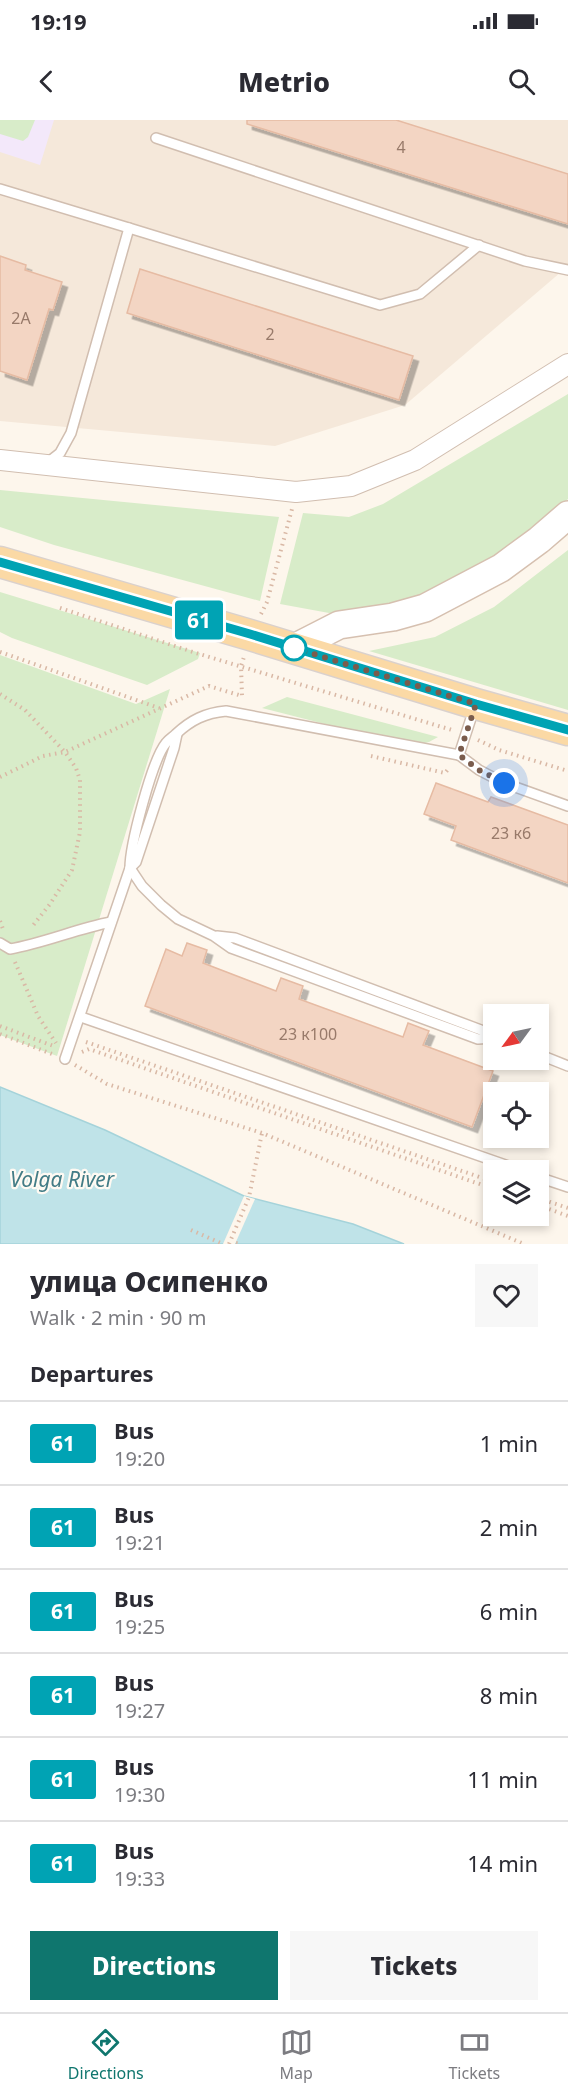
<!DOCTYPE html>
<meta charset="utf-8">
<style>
:root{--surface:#fff;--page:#f7f7f7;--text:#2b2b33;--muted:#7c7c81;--line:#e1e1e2;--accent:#0f766e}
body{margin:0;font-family:"Noto Sans",sans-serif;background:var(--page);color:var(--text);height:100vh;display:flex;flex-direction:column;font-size:22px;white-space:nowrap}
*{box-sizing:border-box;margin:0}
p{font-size:20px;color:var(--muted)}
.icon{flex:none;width:33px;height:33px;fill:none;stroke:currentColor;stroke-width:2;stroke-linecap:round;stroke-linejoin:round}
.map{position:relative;height:1124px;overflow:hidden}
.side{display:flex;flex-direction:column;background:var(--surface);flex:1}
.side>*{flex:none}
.badge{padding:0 12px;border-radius:4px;font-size:21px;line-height:39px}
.needle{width:39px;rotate:237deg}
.buttons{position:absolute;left:483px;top:884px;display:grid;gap:12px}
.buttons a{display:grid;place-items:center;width:66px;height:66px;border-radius:0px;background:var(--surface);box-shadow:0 3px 9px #0003;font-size:30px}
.you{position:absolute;width:30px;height:30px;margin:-15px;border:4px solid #fff;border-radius:50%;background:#1a73e8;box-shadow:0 0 0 9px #1a73e833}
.map>.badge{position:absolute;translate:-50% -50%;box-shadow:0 0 0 3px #fff}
h2{padding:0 30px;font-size:22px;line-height:54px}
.round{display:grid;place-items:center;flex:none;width:63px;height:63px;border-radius:0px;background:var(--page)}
.head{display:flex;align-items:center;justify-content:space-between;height:102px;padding:0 30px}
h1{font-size:28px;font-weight:800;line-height:45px}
.primary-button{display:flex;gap:12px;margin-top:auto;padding:12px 30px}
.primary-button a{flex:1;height:69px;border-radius:0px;background:var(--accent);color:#fff;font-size:24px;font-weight:800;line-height:69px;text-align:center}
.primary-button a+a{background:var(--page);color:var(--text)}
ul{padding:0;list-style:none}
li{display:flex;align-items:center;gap:18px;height:84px;padding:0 30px;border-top:2px solid var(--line)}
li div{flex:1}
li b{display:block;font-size:22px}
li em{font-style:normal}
li .badge{min-width:66px;font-weight:700;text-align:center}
.status{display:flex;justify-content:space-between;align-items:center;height:42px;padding:0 30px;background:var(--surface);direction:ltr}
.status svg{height:16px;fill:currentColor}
header{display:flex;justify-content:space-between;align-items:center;height:78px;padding:0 30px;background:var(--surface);font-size:27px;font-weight:800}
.dock{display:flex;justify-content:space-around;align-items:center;height:84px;border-top:2px solid var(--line);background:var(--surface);font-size:16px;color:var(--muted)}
.dock a{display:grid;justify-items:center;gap:3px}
.dock .on{color:var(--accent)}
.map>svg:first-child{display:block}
.residential{fill:#f5e8da}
.education{fill:#f3e8fa}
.green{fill:#d8ecc9}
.water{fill:#bfe3e8;stroke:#a5d3da;stroke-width:1.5}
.pier{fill:#fdf6ec}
.building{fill:#f3d5c3;stroke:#e6bba3;stroke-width:1.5;filter:url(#shadow)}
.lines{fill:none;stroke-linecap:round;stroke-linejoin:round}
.lane-casing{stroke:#d1beb0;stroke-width:12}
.street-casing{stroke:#d1beb0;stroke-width:22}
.secondary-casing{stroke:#d6c0b0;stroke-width:30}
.primary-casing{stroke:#dad1cd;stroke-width:33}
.path{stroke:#d9b8a5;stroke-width:4;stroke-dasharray:1.5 4.5;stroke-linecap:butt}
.lane{stroke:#fff;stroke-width:9}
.street{stroke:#fff;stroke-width:20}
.secondary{stroke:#fff;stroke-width:27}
.primary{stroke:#fbd9a5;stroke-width:30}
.line-casing{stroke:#fff;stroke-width:14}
.line{stroke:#00a3b4;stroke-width:9}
.walk{stroke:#7a5c4d;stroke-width:6;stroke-dasharray:0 10.8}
.stop-dot{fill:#fff;stroke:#00a3b4;stroke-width:3}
.labels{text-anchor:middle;stroke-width:4.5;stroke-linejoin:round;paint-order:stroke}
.number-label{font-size:16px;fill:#987a6a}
.water-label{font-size:21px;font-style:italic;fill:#437c86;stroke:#fffaf3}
</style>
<div class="status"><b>19:19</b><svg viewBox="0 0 49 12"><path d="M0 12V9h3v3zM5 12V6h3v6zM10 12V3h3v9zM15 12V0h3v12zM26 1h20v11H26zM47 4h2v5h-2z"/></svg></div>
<header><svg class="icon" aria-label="back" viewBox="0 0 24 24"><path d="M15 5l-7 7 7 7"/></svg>Metrio<svg class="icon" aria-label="search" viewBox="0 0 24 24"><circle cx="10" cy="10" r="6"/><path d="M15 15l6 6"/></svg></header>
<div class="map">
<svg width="568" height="1124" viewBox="0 0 568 1124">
<defs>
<filter id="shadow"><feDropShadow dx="5.5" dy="5.5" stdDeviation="0" flood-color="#0004"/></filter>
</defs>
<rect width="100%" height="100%" fill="#fdf6ec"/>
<polygon class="residential" points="0,0 568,0 568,146 405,285 275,326 0,301"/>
<polygon class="education" points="0,0 54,0 40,45 0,32"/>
<g class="green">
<polygon points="0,0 35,0 28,17 23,21 0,14"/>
<polygon points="568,274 568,379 503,431 438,468 411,479 364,494 329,493 280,484 303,393 349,397 383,384"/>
<polygon points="0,370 279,397 260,481 54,425 0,407"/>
<polygon points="568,430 568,590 369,531 435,517 494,487"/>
<polygon points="0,472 200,533 198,539 147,565 12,518 0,512"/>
<polygon points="0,535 136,584 170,569 57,936 0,915"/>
<polygon points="287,577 438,617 429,622 420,624 380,618 262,588"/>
</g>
<polygon class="water" points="0,967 105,1010 244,1076 353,1104 404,1124 0,1124"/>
<polygon class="pier" points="244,1076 255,1079 235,1124 223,1124"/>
<g class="building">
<polygon points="247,0 396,0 568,54 568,104 247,4"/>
<polygon points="0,136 26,145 25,150 62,162 53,190 49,189 27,260 0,251"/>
<polygon points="140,149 413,236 399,280 127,193"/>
<polygon points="436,663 488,682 491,677 568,705 568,763 451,720 456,706 424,694"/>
<polygon points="187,823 207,830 203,843 276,871 281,858 303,866 299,879 403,917 408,903 429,911 423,925 493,951 472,1007 145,886 166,829 182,836"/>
</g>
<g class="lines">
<g class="lane-casing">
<g id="lane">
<polyline points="156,18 525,141 568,150"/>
<polyline points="0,69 129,108 71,313 60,333 46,344"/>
<polyline points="129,108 380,185 420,174 479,125"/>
<polyline points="459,635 479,650 504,663 568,686"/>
<polyline points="130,748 142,766 161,785 178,799 214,816 231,828 478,919 494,918"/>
<polyline points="130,748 136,742 174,628 177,614"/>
<polyline points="217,816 235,818 481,910 494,918"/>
<path d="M0,823L10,829C44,823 76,809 111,802"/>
<polyline points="81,897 520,1050"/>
<polyline points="538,934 568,946"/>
<path d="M65,939L130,748C130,725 152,640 166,623C169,619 173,617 176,614C191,600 205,593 226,591L459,635L475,586"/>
<polyline points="538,1057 568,1067"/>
</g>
</g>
<g class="street-casing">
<polyline id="street" points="0,340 296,372 351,366 415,340 568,244"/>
</g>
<g class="secondary-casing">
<polyline id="secondary" points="294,528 339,505 393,497 425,488 501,448 539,420 568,395"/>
</g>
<g class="primary-casing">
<polyline id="primary" points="0,442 250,515 476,584 568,610"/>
</g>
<g class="path">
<polyline points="60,488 196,533 452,610"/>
<polyline points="261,494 267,482 292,389"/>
<polyline points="0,532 159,588"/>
<polyline points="0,574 25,590 65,632 76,648 80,660 80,712 72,750 50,784 31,808"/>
<polyline points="478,620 499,630 568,651"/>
<polyline points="371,636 445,653 449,648"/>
<polyline points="0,657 43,636 65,632 209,566 242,576 241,546 244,537"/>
<polyline points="0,801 3,809"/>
<polyline points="15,842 38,896 56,923"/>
<polyline points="0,906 56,927"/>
<polyline points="0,914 52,934"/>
<polyline points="86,922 494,1062"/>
<polyline points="82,932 89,929 494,1069"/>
<polyline points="75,945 107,964 262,1013 524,1124"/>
<polyline points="538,1078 568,1088"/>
<polyline points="538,1085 568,1096"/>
<polyline points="191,1110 223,1124"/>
<polyline points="236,1123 240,1124"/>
<polyline points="229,1124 249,1077 262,1013"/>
</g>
<use href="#lane" class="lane"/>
<use href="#street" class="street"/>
<use href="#secondary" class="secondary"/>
<use href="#primary" class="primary"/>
</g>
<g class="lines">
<g class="line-casing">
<polyline id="line" points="0,442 250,514 476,584 568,610"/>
</g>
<use href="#line" class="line"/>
<polyline class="walk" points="294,528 476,584 459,635 479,650 504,663"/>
</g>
<circle class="stop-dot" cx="294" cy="528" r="12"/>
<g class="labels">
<g class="number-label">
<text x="401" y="33">4</text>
<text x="21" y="204">2А</text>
<text x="270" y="220">2</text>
<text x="511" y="719">23 к6</text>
<text x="308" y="920">23 к100</text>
</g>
<g class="water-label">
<text x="62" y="1067">Volga River</text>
</g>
</g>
</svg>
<div class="buttons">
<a><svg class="needle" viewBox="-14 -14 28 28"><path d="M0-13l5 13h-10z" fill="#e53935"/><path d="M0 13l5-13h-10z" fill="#7c7c81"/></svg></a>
<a><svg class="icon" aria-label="locate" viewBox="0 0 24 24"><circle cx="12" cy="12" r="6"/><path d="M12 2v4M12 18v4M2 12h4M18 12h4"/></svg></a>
<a><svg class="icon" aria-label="layers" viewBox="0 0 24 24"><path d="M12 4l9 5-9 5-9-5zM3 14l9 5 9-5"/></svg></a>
</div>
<div class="you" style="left:504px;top:663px"></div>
<b class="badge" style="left:199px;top:500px;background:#00a3b4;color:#fff">61</b>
</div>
<section class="side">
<div class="head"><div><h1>улица Осипенко</h1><p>Walk · 2 min · 90 m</p></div><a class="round"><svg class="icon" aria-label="heart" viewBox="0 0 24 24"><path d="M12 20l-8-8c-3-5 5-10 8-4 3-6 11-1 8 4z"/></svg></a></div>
<h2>Departures</h2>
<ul>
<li><span class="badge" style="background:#00a3b4;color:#fff">61</span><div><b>Bus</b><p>19:20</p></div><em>1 min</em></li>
<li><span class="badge" style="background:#00a3b4;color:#fff">61</span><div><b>Bus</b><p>19:21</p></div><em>2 min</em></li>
<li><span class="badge" style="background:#00a3b4;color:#fff">61</span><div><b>Bus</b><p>19:25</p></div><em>6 min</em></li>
<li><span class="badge" style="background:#00a3b4;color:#fff">61</span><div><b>Bus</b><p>19:27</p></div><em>8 min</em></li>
<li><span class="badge" style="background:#00a3b4;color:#fff">61</span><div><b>Bus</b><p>19:30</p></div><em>11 min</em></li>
<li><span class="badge" style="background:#00a3b4;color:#fff">61</span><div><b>Bus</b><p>19:33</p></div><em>14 min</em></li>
</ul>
<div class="primary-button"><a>Directions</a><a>Tickets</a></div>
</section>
<nav class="dock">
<a class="on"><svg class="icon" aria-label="directions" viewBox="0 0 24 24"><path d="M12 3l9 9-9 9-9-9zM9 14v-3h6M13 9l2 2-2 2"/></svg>Directions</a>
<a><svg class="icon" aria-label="map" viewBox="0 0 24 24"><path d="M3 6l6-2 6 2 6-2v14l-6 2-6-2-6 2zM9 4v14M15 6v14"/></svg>Map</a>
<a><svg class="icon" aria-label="tickets" viewBox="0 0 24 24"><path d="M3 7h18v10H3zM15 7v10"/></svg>Tickets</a>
</nav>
